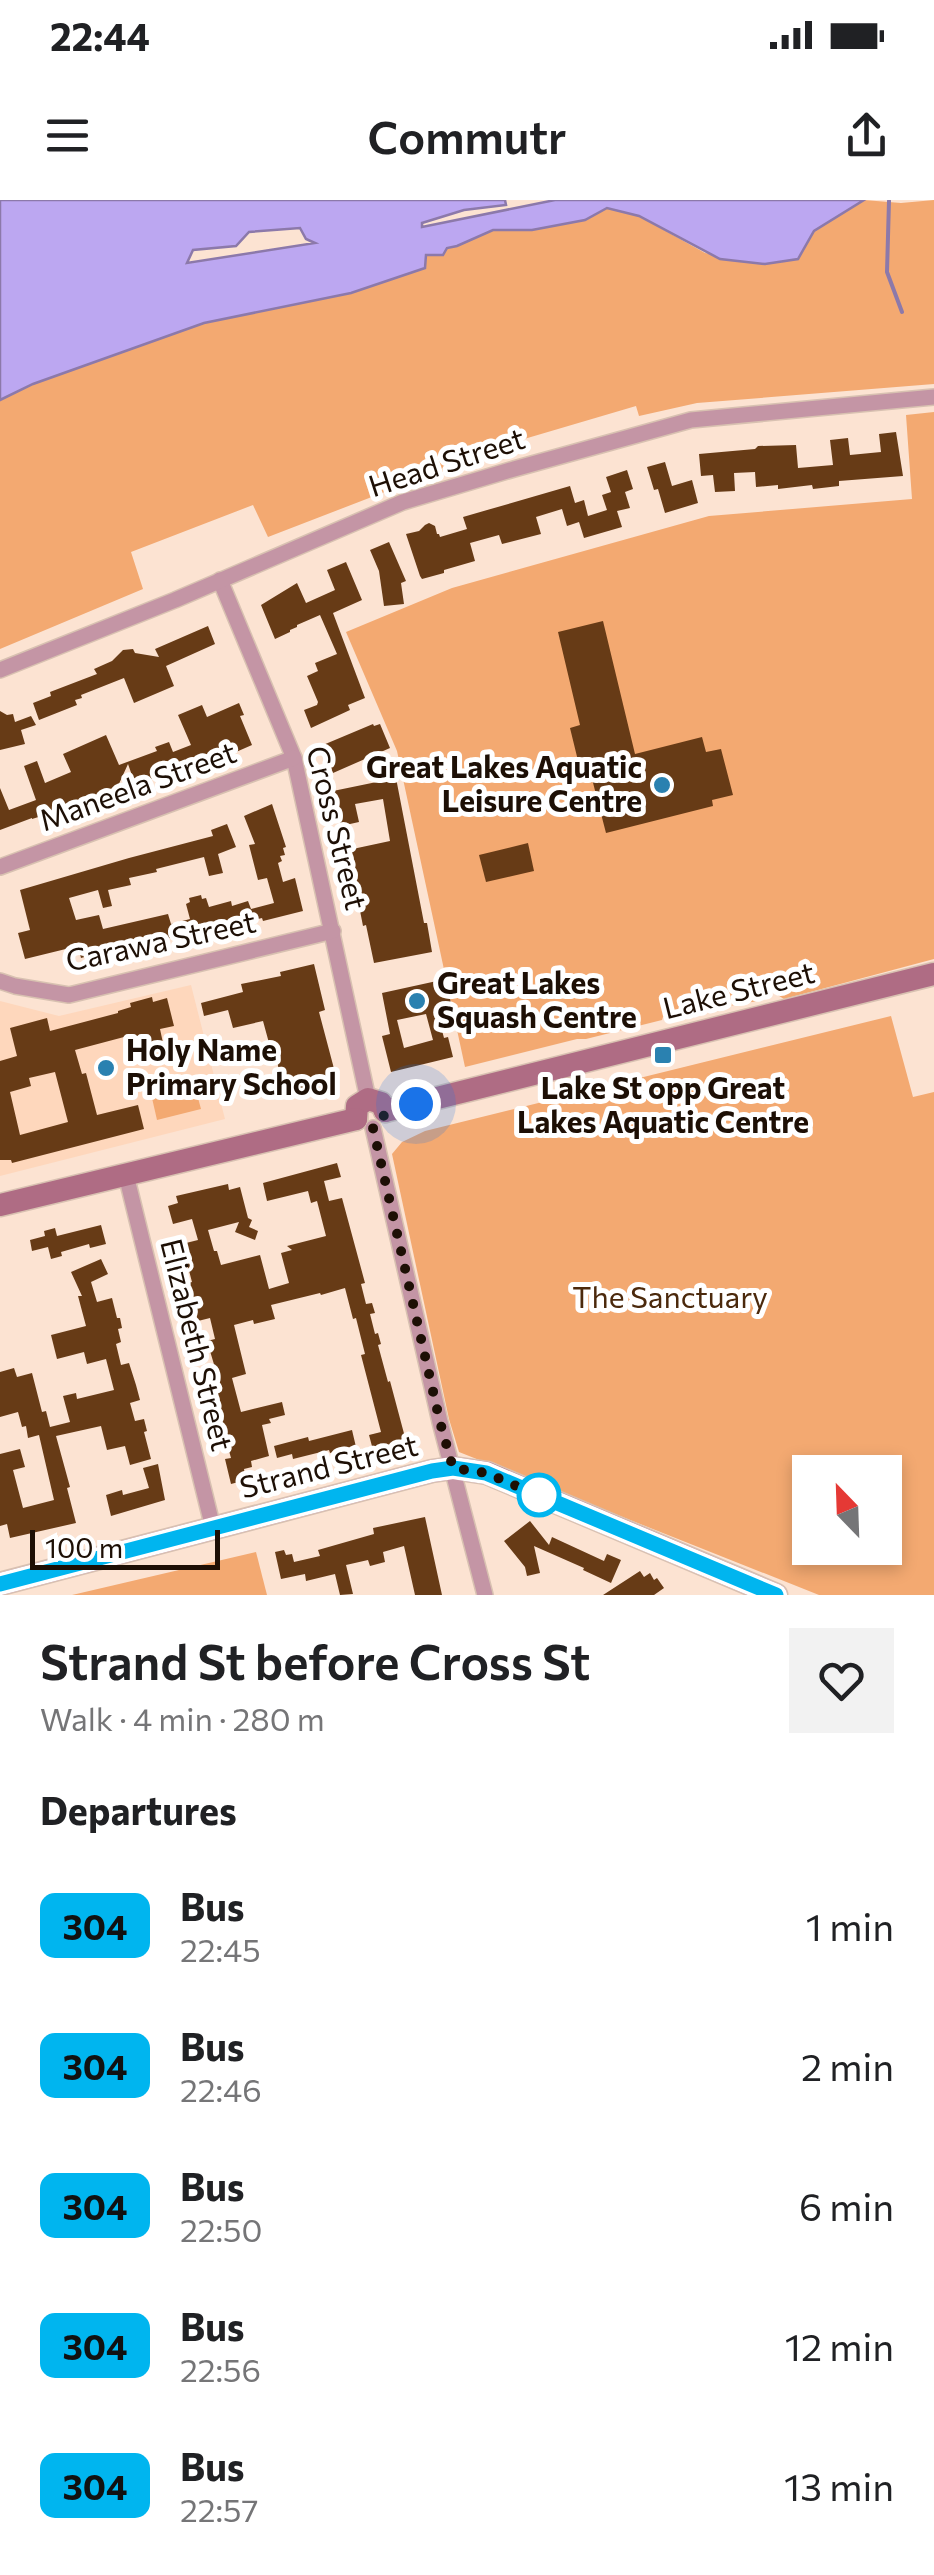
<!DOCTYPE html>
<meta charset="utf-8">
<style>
:root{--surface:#fff;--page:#f2f2f2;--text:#202124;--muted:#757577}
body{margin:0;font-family:Commissioner,sans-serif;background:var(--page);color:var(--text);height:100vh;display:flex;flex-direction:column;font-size:38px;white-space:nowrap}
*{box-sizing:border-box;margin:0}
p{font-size:32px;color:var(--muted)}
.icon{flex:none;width:55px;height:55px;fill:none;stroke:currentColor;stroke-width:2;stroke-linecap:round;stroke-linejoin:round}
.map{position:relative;height:1395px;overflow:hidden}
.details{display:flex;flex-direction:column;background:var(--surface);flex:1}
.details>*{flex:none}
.badge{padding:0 20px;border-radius:15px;font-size:35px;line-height:65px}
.needle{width:65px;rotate:337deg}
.fabs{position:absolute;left:792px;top:1255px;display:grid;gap:20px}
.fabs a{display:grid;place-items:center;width:110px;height:110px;border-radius:0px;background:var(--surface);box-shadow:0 5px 15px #0003;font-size:50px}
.scale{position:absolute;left:30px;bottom:25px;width:190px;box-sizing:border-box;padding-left:10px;border:5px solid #1d0f05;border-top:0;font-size:28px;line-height:35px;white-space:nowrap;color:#1d0f05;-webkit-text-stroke:8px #fff;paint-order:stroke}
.you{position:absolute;width:50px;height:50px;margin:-25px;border:8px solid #fff;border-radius:50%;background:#1a73e8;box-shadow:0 0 0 15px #1a73e833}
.map>.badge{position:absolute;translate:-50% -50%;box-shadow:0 0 0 5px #fff}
h2{padding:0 40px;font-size:38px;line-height:90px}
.round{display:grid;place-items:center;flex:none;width:105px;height:105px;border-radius:0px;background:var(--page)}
.summary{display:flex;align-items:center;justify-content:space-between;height:170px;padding:0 40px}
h1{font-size:48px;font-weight:600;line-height:75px}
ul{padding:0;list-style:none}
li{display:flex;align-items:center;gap:30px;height:140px;padding:0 40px}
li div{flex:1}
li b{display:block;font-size:38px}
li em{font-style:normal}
li .badge{min-width:110px;font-weight:700;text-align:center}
.status{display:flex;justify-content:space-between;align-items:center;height:70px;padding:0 50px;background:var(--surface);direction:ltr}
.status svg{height:28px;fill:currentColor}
header{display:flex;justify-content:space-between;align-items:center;height:130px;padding:0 40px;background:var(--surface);font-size:45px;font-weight:600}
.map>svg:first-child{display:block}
.built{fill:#fed7bc}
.green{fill:#f3a971;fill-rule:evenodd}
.water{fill:#bca7f1;stroke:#8c79aa;stroke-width:2.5;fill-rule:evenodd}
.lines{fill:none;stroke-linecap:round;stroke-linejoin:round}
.stream{stroke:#8c79aa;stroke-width:4}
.building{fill:#673b16;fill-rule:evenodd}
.street-casing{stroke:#d8c1b1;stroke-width:18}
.secondary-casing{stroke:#d8c1b1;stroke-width:25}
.street{stroke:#c495a5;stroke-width:15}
.secondary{stroke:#af6c84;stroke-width:22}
.line-casing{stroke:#fff;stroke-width:22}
.line{stroke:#00b5ef;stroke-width:15}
.walk{stroke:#1d0f05;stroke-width:10;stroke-dasharray:0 18}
.poi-dot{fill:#2a81b0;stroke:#fff;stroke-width:4}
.stop-dot{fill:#fff;stroke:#00b5ef;stroke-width:5}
.labels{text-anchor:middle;stroke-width:10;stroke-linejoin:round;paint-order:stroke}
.street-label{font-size:30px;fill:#1d0f05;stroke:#fff}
.poi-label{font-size:30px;font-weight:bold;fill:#1d0f05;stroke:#fff;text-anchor:start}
.park-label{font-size:30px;fill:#4b290c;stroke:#fff}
</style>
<div class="status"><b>22:44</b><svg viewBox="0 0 49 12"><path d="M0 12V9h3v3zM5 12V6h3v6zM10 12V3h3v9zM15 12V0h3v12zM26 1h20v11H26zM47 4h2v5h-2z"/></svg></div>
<header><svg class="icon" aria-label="menu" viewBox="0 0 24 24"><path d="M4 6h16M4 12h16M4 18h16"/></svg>Commutr<svg class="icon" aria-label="share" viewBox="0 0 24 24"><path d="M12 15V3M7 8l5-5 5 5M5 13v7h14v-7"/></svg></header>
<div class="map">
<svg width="934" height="1395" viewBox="0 0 934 1395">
<rect width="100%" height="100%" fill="#fce3d2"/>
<polygon class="built" points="191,785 225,919 0,976 0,801 59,816"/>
<g class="green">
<polygon points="864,0 901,3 934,0 934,184 697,203 639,216 636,206 497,247 499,257 408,283 268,337 253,305 131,352 143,389 0,449 0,200 33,184 204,123 351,92 424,68 426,55 457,46 493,30 532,30 585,20 607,8 639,16 705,53 765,64 798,59 814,31"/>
<polygon points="934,212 934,759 784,799 776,794 774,789 763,792 763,800 684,814 683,812 663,817 662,820 586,839 577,839 465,867 397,551 346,432 452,388 709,316 912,299 906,215"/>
<path d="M891,816L913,897L934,892V1395H819L459,1252L449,1219L392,954L402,942L425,931ZM810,1272H885V1348H810Z"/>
<polygon points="195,887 201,909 157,920 152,898"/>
<polygon points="256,1352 267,1395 72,1395"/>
</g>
<path class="water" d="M0,0H505L506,5L464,10L422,23V27L555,0H864L814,31L798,59L765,64L720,59L639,16L607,8L585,20L532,30H493L457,46L447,48L443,55H426L425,68L351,93L204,123L33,184L0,200ZM300,28L306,39L315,43L187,63L193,50L236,46L249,32Z"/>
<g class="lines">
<polyline class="stream" points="889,1 887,72 902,112"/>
</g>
<g class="building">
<polygon points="896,232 903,276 839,281 839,286 813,289 812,285 778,289 778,285 756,287 755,272 734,273 735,291 715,292 713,275 701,276 699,254 755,249 758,246 796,245 798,268 833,265 830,240 848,238 850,255 881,252 879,234"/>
<polygon points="665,262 672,286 692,280 698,303 665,313 658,289 654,290 647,267"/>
<polygon points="627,270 633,289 625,292 630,308 617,311 622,327 584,338 579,322 567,326 562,309 536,317 541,334 502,344 499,335 470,343 475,361 444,370 444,373 422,379 420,376 406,334 419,331 425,325 429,323 435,326 437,334 439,334 440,337 467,329 463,317 570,286 575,303 584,300 588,316 607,310 602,295 611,292 606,277"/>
<polygon points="389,342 406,381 401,383 404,404 384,406 379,371 370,350"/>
<polygon points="346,362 362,400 333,413 365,498 348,505 350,510 311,528 304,510 317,505 318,502 307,476 318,471 315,463 337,454 320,415 297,425 297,427 290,430 290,432 275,439 261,405 297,383 306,403 335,390 327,370"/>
<polygon points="603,421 635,554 702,537 706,552 721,549 733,595 712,600 713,606 606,633 591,575 582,577 570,528 580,525 558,432"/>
<polygon points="208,426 215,444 166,466 174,486 134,503 124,478 81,495 82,498 75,500 77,505 39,520 33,503 51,496 50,492 97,474 94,469 112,461 123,450 133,449 135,453 159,457 155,449"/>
<polygon points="239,503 244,515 240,516 252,545 236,552 235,548 199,564 135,584 128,564 118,586 108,590 110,596 96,602 94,596 61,610 32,619 32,618 0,630 0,588 9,610 36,600 24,566 37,561 45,583 71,572 63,554 106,535 119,565 157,551 155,547 169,542 173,552 191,545 178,515 202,505 207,517"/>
<polygon points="0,511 7,515 13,514 15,522 31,516 36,525 21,530 25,544 0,550"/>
<polygon points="373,524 374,526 380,524 390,548 333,573 323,545"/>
<polygon points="396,578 424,723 427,723 432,752 374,763 366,725 363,726 348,650 390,641 383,599 355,604 359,622 341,626 333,591"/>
<polygon points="272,604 286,647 283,648 285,655 280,656 282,661 278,663 283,682 295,678 303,711 263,721 262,718 199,734 198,730 152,743 113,752 113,749 81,758 78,746 25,759 18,733 30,730 20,690 129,658 213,636 211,630 227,624 236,647 218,654 223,673 209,676 204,657 156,669 157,672 129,678 131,685 108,690 112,706 103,708 98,690 69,698 76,720 99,715 103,729 168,714 171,724 190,719 186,704 190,702 189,698 201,695 202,699 206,698 209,707 231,701 232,706 248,701 251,709 274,703 267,678 258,680 249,645 255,644 244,616"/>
<polygon points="528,643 534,671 486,682 479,655"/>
<polygon points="314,764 325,810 319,812 337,880 260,897 257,885 281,879 276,857 252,863 248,849 269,843 263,821 233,828 228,810 204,816 201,803 243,792 241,784 281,776 280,772"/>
<path d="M446,779L452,808L437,811L444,838L448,837L453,857L391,872L382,836L390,834L382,793ZM426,814L433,840L404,848L397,820Z"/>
<path d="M152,797L153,802L167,798L174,826L160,829L163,843L134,851L131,838L125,839L124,837L75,850L82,874L86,873L97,915L138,905L144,929L12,963L11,960H0V861L17,856L10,828L47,818L50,831L118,813V811L131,807L130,803ZM55,872L68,922L20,935L10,892L31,886L29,878Z"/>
<polygon points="337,963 341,977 324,981 329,1001 342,998 365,1083 361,1084 366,1104 372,1103 375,1113 370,1114 375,1134 378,1133 381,1144 378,1145 388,1182 390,1181 406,1241 373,1250 369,1235 381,1232 361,1155 365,1154 356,1118 353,1119 345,1088 321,1095 320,1093 271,1105 275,1119 254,1124 253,1120 234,1125 246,1174 232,1178 241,1212 282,1202 285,1215 269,1219 271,1223 262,1225 269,1256 251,1261 252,1267 244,1269 246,1280 231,1284 225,1259 231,1258 213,1194 222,1191 207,1141 215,1139 210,1118 198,1121 188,1083 192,1082 182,1044 198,1040 192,1019 173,1024 168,1006 178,1003 176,996 228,984 229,990 240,987 248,1018 252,1020 249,1027 258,1031 255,1040 235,1032 239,1022 208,1030 214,1051 217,1051 221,1065 260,1055 269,1089 289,1083 281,1053 292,1050 287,1046 326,1036 317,1001 311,1003 308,991 267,1001 263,983"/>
<polygon points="101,1025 106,1044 90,1048 89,1044 61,1052 62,1056 51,1059 48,1047 32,1051 30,1040 45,1036 44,1031 55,1028 57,1036"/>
<polygon points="101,1059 108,1074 91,1082 97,1102 112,1098 117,1118 120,1118 122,1128 118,1129 121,1142 116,1144 121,1165 129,1163 136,1185 140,1200 130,1203 135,1221 144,1219 147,1231 144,1232 151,1259 130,1265 125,1246 107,1250 101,1226 56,1236 70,1287 67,1288 76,1323 10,1338 7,1324 0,1326 0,1254 20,1249 25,1267 13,1270 23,1308 54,1300 39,1235 28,1238 26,1226 22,1227 18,1212 0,1217 0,1172 14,1168 17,1177 32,1173 42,1212 46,1211 50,1227 70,1222 63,1196 76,1193 77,1199 114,1190 106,1159 87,1164 84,1152 57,1159 51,1135 86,1126 78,1096 82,1096 71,1072"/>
<polygon points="352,1230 356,1247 330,1253 329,1250 293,1259 292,1254 277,1258 274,1246 308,1237 309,1241"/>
<polygon points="158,1264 165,1300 111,1316 106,1295 122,1290 123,1295 149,1288 143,1268"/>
<polygon points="425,1317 442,1395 415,1395 404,1346 383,1352 385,1362 370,1366 368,1360 346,1365 353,1394 340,1395 335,1374 306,1381 305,1374 281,1379 275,1352 284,1350 286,1355 292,1354 294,1362 320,1356 318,1350 374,1334 373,1328"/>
<polygon points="530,1321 549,1345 552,1337 604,1361 607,1354 621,1360 611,1383 583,1370 584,1368 534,1346 540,1373 527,1376 525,1367 504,1341"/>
<polygon points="640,1371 644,1377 650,1373 654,1380 657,1378 664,1388 654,1395 603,1395"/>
</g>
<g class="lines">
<g class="street-casing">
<g id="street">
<polyline points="220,380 294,558 368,899"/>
<polyline points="0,470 175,400 403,302 514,269 691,220 934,197"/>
<polyline points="0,667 294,558"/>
<polyline points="0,781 15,786 69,795 333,731"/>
<polyline points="373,928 440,1222 485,1395"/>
<polyline points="126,975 213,1328"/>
</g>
</g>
<g class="secondary-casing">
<g id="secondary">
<polyline points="385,911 934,774"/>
<polyline points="356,919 357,906 368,899 381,903 385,911"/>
<polyline points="0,1005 356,919"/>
<polyline points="0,1384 432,1271 453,1268 487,1273 776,1395"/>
</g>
</g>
<use href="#street" class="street"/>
<use href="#secondary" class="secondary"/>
</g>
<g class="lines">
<g class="line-casing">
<polyline id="line" points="0,1384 432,1271 453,1268 486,1273 776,1395"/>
</g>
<use href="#line" class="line"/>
<polyline class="walk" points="416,904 385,912 381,924 373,928 440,1222 453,1268 486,1273 554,1302 539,1295"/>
</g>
<g class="poi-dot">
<circle cx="662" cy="585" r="10"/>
<circle cx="417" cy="801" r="10"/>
<rect x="653" y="845" width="20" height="20" rx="5"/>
<circle cx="106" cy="868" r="10"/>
</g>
<circle class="stop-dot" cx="539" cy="1295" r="20"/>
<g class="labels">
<g class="street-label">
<text transform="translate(447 263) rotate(-18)" y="10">Head Street</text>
<text transform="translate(138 587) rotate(-20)" y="10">Maneela Street</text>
<text transform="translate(336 628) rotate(76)" y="10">Cross Street</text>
<text transform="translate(161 742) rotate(-12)" y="10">Carawa Street</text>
<text transform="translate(739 791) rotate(-14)" y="10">Lake Street</text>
<text transform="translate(196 1145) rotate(76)" y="10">Elizabeth Street</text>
<text transform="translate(329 1267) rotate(-14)" y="10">Strand Street</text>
</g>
<g class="poi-label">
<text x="642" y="578" text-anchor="end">Great Lakes Aquatic<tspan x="642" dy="34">Leisure Centre</tspan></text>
<text x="437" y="794">Great Lakes<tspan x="437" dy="34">Squash Centre</tspan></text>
<text x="126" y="861">Holy Name<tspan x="126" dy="34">Primary School</tspan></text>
<text x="663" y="899" text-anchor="middle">Lake St opp Great<tspan x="663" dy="34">Lakes Aquatic Centre</tspan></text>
</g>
<g class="park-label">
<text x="670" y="1108">The Sanctuary</text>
</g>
</g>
</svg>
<div class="fabs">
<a><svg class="needle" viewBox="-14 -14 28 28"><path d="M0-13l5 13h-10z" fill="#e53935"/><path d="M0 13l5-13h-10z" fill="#757577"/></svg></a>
</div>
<div class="scale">100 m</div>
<div class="you" style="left:416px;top:904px"></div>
</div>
<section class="details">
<div class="summary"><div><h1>Strand St before Cross St</h1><p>Walk · 4 min · 280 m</p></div><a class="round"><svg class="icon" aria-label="heart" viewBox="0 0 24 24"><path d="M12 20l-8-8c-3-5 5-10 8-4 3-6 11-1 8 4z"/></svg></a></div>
<h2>Departures</h2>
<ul>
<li><span class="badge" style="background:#00b5ef;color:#111">304</span><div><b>Bus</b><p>22:45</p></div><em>1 min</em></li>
<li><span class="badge" style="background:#00b5ef;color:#111">304</span><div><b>Bus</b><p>22:46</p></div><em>2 min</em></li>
<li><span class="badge" style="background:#00b5ef;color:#111">304</span><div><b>Bus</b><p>22:50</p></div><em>6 min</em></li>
<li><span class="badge" style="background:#00b5ef;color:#111">304</span><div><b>Bus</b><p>22:56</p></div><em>12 min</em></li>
<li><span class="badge" style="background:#00b5ef;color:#111">304</span><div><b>Bus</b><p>22:57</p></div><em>13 min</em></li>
</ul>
</section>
